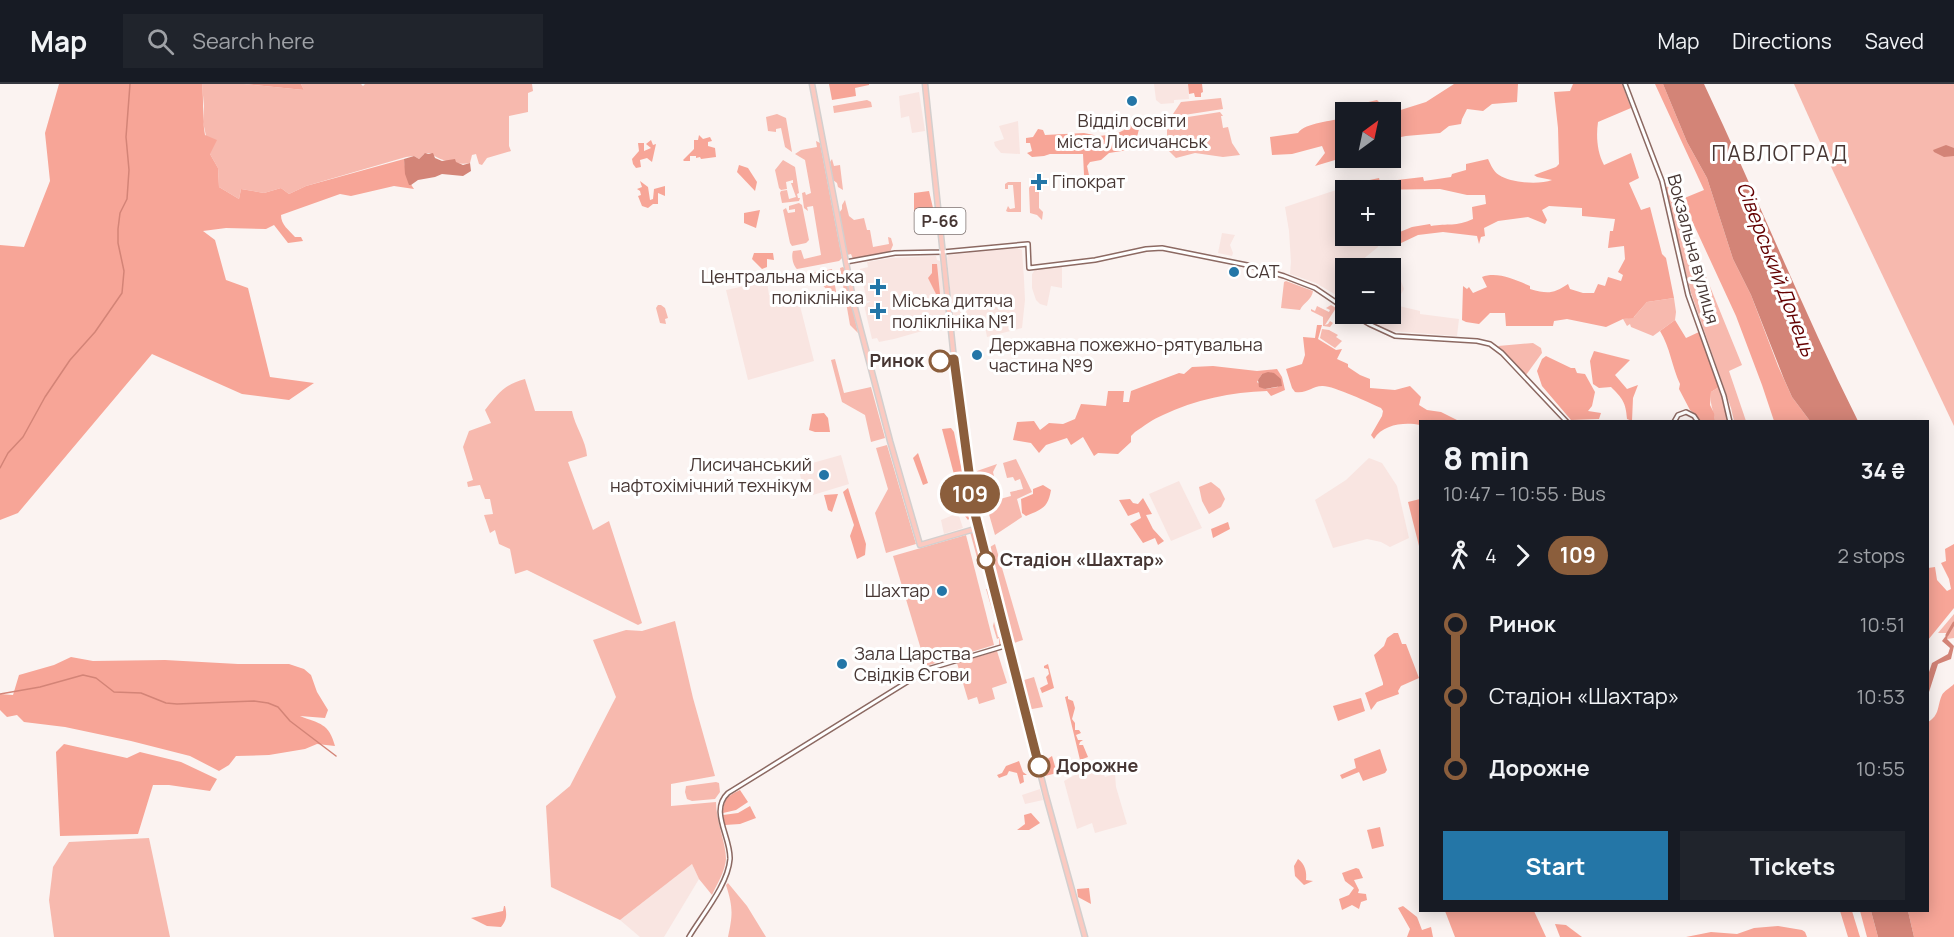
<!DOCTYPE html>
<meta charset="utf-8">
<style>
:root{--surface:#171b24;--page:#20242c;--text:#f1f3f6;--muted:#9ea1a6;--line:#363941;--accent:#2476a7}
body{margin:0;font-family:Manrope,sans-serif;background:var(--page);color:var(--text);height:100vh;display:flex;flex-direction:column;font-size:22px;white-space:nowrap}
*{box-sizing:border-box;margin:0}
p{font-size:20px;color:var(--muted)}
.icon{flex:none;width:33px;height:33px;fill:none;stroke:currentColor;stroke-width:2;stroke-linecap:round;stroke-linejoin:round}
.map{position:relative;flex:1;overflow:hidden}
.panel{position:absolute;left:1419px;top:336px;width:510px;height:492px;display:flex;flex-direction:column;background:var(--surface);border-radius:0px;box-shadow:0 3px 15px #0003}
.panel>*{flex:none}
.badge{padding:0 12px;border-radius:20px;font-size:21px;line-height:39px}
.needle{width:39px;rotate:33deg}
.buttons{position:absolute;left:1335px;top:18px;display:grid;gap:12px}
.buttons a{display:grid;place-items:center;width:66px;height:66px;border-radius:0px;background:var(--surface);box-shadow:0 3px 15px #0003;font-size:30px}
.map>.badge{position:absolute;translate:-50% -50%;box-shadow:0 0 0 3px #fff}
.legs{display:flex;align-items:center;gap:9px;height:66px;padding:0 24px;font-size:20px}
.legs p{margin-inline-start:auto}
.head{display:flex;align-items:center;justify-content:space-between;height:102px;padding:0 24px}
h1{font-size:33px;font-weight:700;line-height:45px}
.button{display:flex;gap:12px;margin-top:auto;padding:12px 24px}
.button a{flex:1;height:69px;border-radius:0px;background:var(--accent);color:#fff;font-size:24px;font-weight:700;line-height:69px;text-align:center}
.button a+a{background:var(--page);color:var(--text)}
ul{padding:0 24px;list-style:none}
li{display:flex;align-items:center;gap:21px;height:72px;font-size:22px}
li i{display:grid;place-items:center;width:9px;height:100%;margin:0 8px;background:currentColor}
li i::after{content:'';width:15px;height:15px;margin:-8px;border:4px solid;border-radius:50%;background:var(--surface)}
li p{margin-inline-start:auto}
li:first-child i{background:linear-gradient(#0000 50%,currentColor 0)}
li:last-child i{background:linear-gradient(currentColor 50%,#0000 0)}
header{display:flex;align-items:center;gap:36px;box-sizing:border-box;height:84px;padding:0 30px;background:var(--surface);border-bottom:2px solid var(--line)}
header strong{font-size:28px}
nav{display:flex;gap:33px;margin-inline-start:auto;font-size:21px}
.search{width:420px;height:54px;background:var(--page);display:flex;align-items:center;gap:15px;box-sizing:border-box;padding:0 21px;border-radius:0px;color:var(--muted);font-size:22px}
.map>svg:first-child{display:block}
.built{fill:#f9e5e1}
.green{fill:#f7b9ae}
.forest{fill:#f7a597;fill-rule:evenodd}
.water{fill:#d38477}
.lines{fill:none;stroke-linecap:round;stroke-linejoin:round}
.stream{stroke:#d38477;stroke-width:1.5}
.canal{stroke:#d38477;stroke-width:3}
.secondary-casing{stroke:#8c6962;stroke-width:6}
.primary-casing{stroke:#d3cfce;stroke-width:7}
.secondary{stroke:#fff;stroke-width:3}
.primary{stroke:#fbcac1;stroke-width:4}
.line-1-casing{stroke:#fff;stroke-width:14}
.line-1{stroke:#8b5e3c;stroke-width:9}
.poi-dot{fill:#2476a7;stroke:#fff;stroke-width:2}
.stop-1-dot{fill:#fff;stroke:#8b5e3c;stroke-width:3}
.labels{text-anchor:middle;stroke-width:6;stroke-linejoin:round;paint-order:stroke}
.shield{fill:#fff;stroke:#7e7371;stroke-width:1.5}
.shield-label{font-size:16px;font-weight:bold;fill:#473734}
.poi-label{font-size:18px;fill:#473734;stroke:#fff;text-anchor:start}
.street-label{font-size:18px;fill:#473734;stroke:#fff}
.stop-label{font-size:18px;font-weight:bold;fill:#473734;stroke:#fff;text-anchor:start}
.water-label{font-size:20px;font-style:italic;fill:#640000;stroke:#fff}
.quarter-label{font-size:21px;letter-spacing:1.5px;fill:#473734;stroke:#fff}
</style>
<header>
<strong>Map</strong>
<div class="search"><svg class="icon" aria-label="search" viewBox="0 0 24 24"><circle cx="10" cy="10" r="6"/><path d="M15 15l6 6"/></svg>Search here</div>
<nav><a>Map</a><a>Directions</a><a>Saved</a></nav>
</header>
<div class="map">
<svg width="1954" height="853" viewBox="0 0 1954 853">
<rect width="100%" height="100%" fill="#fbf3f1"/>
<g class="built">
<polygon points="1154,0 1188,0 1189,15 1174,16 1174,19 1161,20 1156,16"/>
<polygon points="919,8 925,47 912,49 909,32 901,34 899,12"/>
<polygon points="1018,37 1020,70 1001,69 995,62 994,58 1004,55 999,42"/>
<polygon points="1364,100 1365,106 1346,106 1346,152 1380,152 1378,163 1362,176 1357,184 1346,184 1345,207 1341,214 1316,199 1290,190 1291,178 1289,147 1285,123 1342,104"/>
<polygon points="1222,149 1235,151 1230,161 1233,169 1232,172 1218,169"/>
<polygon points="1017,164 1022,166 1024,195 1025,216 1022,244 987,253 983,232 953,236 947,174 948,171"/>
<polygon points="936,172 937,176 940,177 947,235 941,236 940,242 894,255 879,258 877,254 872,255 864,221 871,217 867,217 860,185 868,183 867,178 890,174"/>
<polygon points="1062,182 1062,204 1051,202 1047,222 1040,220 1036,216 1032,204 1032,190 1035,186 1039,185"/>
<polygon points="1391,190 1400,194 1404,205 1395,221 1420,227 1420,230 1459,235 1457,252 1391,247 1375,239 1374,235 1364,230 1390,230"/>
<polygon points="767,197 769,211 797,210 814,277 748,296 726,206"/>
<polygon points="841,371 849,400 813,411 811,404 804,406 798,383"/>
<polygon points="1369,374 1382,379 1397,402 1409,454 1390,463 1381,458 1367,455 1333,464 1315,416 1346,396"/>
<polygon points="1179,397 1202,444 1171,457 1149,410"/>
<polygon points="958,429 963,444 944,450 941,436"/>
<polygon points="1098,678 1105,693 1115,690 1116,703 1127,740 1095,749 1092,739 1077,745 1064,697"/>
<polygon points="1040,705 1043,716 1025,720 1022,711"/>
<polygon points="692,780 699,795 664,853 640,853 620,836"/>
</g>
<g class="green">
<path d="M202,0H244L304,6L301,0H361L363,2L365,0H532L533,7L528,9V28L509,32V62L511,67L487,74L482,81L479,80L476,70L472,71L470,79C459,82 438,76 430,69L424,70L419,75L414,72L406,73L306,102L289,110L281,104L264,109L241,105L239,115L219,103L218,84L210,70L203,38L204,22Z"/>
<polygon points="1794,0 1954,0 1954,342 1833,87"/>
<polygon points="1221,14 1223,25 1171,33 1181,18"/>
<polygon points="867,16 871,18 872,23 834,29 833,22"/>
<polygon points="1220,28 1223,32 1221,32 1223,44 1228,43 1232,59 1240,71 1223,73 1195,69 1176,74 1167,65 1167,45 1175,35"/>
<polygon points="777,30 786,34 792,68 785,63 781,44 776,45 776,48 768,47 766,33"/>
<path d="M816,57L820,59L842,174L839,177L797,185C793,182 791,172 793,167L801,166L804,175L821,171L813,122L807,123L808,127L804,124L802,109L805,108L806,111L811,109L805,76L795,70L801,66L817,63Z"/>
<polygon points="832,75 834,82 840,81 843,106 838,103 837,99 833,96 830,78"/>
<polygon points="783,76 795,83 799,109 797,110 798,114 800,114 799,117 782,119 780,109 781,107 787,106 789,115 796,113 791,99 793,99 793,96 786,98 787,105 781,106 779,104 775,86"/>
<polygon points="1008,98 1021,98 1021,128 1008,128 1006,127 1008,122 1010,125 1015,124 1013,101 1008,101 1008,105 1005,105 1005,100"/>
<polygon points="1039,100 1039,124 1043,128 1042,136 1037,131 1030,129 1029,104 1031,101"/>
<polygon points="1669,102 1742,281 1729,287 1746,337 1734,337 1731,324 1691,209 1665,104"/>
<polygon points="845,116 849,132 854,136 864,134 867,146 870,146 873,163 889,160 888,153 891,154 893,161 890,168 853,175 851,170 847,171 839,129 842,125 842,121"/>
<polygon points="799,119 802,121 809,156 806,159 792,162 790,159 783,126 786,124 788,129 795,128 795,125 789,126 789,122"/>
<polygon points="843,183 844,184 858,249 850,241 840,184"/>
<polygon points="832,185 836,207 835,215 812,189"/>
<path d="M1286,197L1313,207C1312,216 1303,219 1300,226L1281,224L1284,198Z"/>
<polygon points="1674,214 1676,228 1675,236 1653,252 1631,243 1630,240 1627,242 1623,235 1634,233 1647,218"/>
<polygon points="658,221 661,221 665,224 668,234 665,235 666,240 660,239 656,224"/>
<polygon points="1331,221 1336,224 1325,241 1328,240 1330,237 1333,239 1330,243 1323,242 1323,233 1311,227 1311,225 1315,227 1317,222 1329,228 1330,226 1326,224"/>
<polygon points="1322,245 1329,246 1338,251 1336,253 1342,257 1335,264 1320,254"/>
<polygon points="1533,259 1541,264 1542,269 1526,291 1498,262"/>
<polygon points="835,275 844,309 871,303 885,354 871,358 865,331 842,318 831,276"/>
<path d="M525,295L535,327H572C575,343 586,356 587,372L568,378L593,446L609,437L642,539L638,541L527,486L515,490L510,465L499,460L495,446L490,449L484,431L493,430L490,415H485L480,401L468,403L467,398L473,396L463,363L469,347L491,339L485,326C498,310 503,301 525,295Z"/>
<path d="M1719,303L1725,320L1727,337H1715C1714,327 1709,319 1711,308Z"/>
<polygon points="887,361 916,460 886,469 875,429 888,405 876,364"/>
<polygon points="1016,375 1032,408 1017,415 1022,433 995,451 984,413 998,409 1000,415 1011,412 1010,408 1023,405 1020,395 1015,397 1013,393 1007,394 1003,379"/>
<polygon points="997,380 993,388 997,405 983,409 977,387"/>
<polygon points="1211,398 1220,405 1225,415 1221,423 1209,430 1202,417 1199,403"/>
<path d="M970,448C980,449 980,463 982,472L978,477Z"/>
<polygon points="966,451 994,561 926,582 893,472"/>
<polygon points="995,460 1023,556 1011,560 1009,558 985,466"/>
<polygon points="986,505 991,505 1004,556 1001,560 999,555 1001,560 999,561 999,554 997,555 993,542 994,538 998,553 1000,553"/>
<polygon points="1954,530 1954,554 1947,555 1947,549 1938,549"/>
<path d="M675,537L693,614L715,692L671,700V722L716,718C716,737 726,759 726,775C725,788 717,800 712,811L699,795L692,780L620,836L551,803L546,722L570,702L616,613L593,556L626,546L642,547Z"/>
<polygon points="997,567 1007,599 992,604 995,615 979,620 977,613 968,616 957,579"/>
<polygon points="1034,593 1043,623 1027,626 1021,597"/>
<polygon points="716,698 719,699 720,708 715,715 692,717 687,715 685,708 686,702"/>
<polygon points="149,754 170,853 54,853 49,816 53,783 69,758"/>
<path d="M728,799L747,822L766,853H728C733,830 733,823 726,801Z"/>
</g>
<g class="forest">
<path d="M59,0H202C204,17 202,34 205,51L217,56L210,70L218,84L219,103L239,115L241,105L264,109L281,104L289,110L306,102L404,75C406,91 406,92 414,105L394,102L351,112L340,110L281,131C281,141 289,146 295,153H301L303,157L288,159L274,141L266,145L226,144L203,147L215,156L226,196L248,204L270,293L314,299L289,316L242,310L152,270L18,429L0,436V161L24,163L50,97L45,49Z"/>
<polygon points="244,0 301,0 304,6"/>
<polygon points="829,0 869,0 869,1 855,4 856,12 832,16"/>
<polygon points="1188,0 1202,0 1203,8 1201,9 1201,13 1195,13 1194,9 1189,10"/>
<polygon points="1454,0 1518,0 1517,18 1492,20 1483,27 1467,25 1462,35 1461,40 1449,42 1440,49 1406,52 1391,55 1391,29 1426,18"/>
<path d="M1573,0H1622L1631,24L1598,38C1596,52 1597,68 1604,81L1631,69L1639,94L1629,99L1641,126L1650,123L1662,170L1666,174L1674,214L1647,218L1633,234L1623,235L1606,243L1567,235L1554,237L1553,242H1506L1505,229H1490L1479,240L1466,238L1462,236L1463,202L1467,205L1469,203L1473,209L1487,203L1482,193C1497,187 1516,196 1530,202V205C1548,210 1553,210 1568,200L1570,205L1583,209H1594L1598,200L1605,202L1608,193L1621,197L1623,191L1618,188L1625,175L1624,162L1608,164L1610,147H1613L1615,135L1582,132V124L1549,122L1542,126L1547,136L1545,140L1528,133L1498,137L1484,144L1485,152L1481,153L1479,160L1477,152L1443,148L1418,151L1399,160L1385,154L1386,152H1390L1412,143L1430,140L1431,142C1448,139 1456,143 1473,135L1472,123L1486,120L1485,111H1467L1440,105L1366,106L1365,97L1379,94L1380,98L1423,93L1424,97L1451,93L1452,90L1466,86V80L1488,75C1491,81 1493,87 1499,91C1511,99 1539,101 1552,96L1537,93L1534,91L1556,83L1559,80L1558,44L1554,8L1570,7Z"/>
<polygon points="1655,0 1663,0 1687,58 1707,94 1733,175 1751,211 1778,282 1792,313 1810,337 1774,337 1762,301 1736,232 1682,115 1704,106"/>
<polygon points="1377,16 1389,28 1358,28 1363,26 1364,19"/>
<path d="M1345,33V73L1315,82L1325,69L1322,62L1292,70L1272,71L1270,53L1298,49C1306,38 1332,38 1345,33Z"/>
<polygon points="1125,38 1139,45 1136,57 1133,63 1128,66 1109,69 1101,76 1090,78 1087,82 1089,91 1084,91 1083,70 1050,70 1044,72 1032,73 1027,69 1032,67 1030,59 1026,59 1026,54 1033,53 1038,45 1043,46 1045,51 1084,49 1099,52 1116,50 1124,46"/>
<polygon points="699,51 703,55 710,53 712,57 708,58 708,62 715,64 716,73 701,75 700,73 696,74 696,72 690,72 690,77 684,77 683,76 694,65 694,56 698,56"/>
<polygon points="651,56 653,61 656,60 652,78 647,74 640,76 641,83 636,84 633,80 632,75 639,67 638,59 644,59 644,67 651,64 646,60"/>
<polygon points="739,81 748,84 757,98 755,107 737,88"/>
<polygon points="640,97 648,103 650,116 653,115 654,105 665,102 665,112 658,109 658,120 653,120 648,124 642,122 638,112 641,111 640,107 637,105 642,103"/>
<polygon points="929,107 933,124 923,126 920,132 914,132 914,109"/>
<polygon points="760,126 756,144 744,139 744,129"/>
<polygon points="754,169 773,169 774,176 767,175 767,183 762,185 752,175"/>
<polygon points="932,180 937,180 940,210 936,210 928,194 932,189"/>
<path d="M1675,236L1686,254L1699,248L1719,303L1711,308L1710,321L1714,329L1715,337H1699L1695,330L1690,326L1679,305L1680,300C1672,283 1670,263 1660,247Z"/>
<path d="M1317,241H1322L1318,255L1336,266L1342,265L1337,275L1348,280V283L1360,291L1370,295V304L1395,306L1410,302L1421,313L1419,321L1427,326L1441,328L1459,337L1420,338V341C1405,338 1383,340 1374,355L1371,351L1382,332L1383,327L1381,324C1370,319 1332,301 1322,302C1312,302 1307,310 1295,308L1292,304L1286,285L1302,280L1305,271L1303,253L1315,254Z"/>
<path d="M1594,267L1630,276L1615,291L1627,305L1638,301L1633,314L1632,337L1627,335C1626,318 1622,314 1611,303L1599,304L1593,300L1590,277Z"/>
<polygon points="1546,272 1571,284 1575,284 1577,289 1585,290 1595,308 1592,322 1588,327 1601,329 1599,335 1571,336 1542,302 1537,287 1542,275"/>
<path d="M1213,282L1257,287L1277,285L1282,293L1285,306L1271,312L1267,307C1232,308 1194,316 1163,331C1153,335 1144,342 1135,348L1131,352V358L1118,370L1098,369L1094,372L1083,353L1071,361L1067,354L1046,361L1039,369L1031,359L1013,356L1017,338L1034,337L1040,346L1049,339L1063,340L1075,335L1081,320L1106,322L1108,307H1124L1123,318H1129L1131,307L1179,289L1184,290L1192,283ZM1262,290L1278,294V303L1265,305L1257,298Z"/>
<polygon points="824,329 828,334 830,348 815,348 809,346 812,330"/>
<polygon points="951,344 954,348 971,432 968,436 965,432 942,345"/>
<polygon points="918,369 928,399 923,401 913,374"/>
<path d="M1043,401L1051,406C1048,424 1042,425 1026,432L1022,429L1021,415L1033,410V405Z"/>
<polygon points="848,404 866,460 865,471 857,475 850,452 854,441 843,408"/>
<polygon points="838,410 832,428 828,426 824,411"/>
<polygon points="1143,414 1152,430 1146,431 1153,445 1164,457 1158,461 1155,454 1143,459 1130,440 1141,434 1139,428 1128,432 1119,416 1130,415 1133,419 1138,420"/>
<polygon points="1420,415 1420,466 1408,418"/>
<polygon points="1228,438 1230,445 1213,454 1211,445"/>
<polygon points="1954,460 1954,524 1928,556 1928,484 1935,483 1937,496 1947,507 1951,505 1949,495 1941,479 1946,477 1945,465"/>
<polygon points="1394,549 1398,549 1402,560 1406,560 1419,594 1401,602 1398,607 1399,610 1377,618 1371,626 1365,609 1383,601 1383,599 1374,571 1384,562 1387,554"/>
<path d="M71,573L93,577L165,576L238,580H289L304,585L311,591L317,608L328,626L325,634L300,632C320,640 329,639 335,662L317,660L305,665L269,671L236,672L229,681L219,687L190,672L131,657L65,643L24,638L17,631L7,633L0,626V610L13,611L19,591L54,581Z"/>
<polygon points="1048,580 1054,604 1042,609 1040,604 1048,600 1046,593 1049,590 1048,585 1044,584 1044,582"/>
<path d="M1954,600V853H1914L1908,827L1928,826V638C1940,631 1937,622 1942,611C1944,607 1950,604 1954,600Z"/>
<polygon points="1068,612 1068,615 1073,617 1075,624 1072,635 1075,639 1075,646 1079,646 1081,649 1076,651 1078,656 1083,656 1080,658 1079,661 1083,661 1088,673 1080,676 1065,613"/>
<polygon points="1361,614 1365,627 1338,637 1333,622"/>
<polygon points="64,660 127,674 140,668 181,678 217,695 210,707 169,701 153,701 138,750 60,752 56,668"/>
<polygon points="1380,665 1387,686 1385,689 1363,697 1359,688 1342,695 1340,691 1356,684 1354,675"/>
<polygon points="1052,672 1057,689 1045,692 1043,678"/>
<polygon points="1019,677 1023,688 1027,691 1023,691 1024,698 1020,700 1017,689 1009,687 1007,691 999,694 997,691 1002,689 1006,682"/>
<path d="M740,706L748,718L736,726L723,729C723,716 728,711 740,706Z"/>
<polygon points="750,722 756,734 740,740 725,741 723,731 738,729"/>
<polygon points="1031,729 1040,739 1029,746 1017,746 1025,740 1024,731"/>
<polygon points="1380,743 1384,762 1372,765 1367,746"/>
<path d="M1298,775C1305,780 1307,788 1306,796L1313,797L1304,801L1295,792L1294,782Z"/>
<polygon points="1356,784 1359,785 1363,794 1354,796 1359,806 1358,809 1366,810 1367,816 1361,818 1359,825 1352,821 1342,826 1339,815 1349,811 1354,804 1345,797 1342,789"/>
<polygon points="1089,804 1091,820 1078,813 1077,805"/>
<path d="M504,822H505C507,831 507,836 501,843L487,842L471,834L503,827Z"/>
<polygon points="1403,822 1417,833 1422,846 1431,843 1433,853 1407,853 1410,845 1398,824"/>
<polygon points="1445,827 1534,827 1546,853 1455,853"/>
<polygon points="1840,827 1852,827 1860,853 1848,853"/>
<polygon points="1860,827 1871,827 1878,853 1867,853"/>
<polygon points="1555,840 1566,841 1582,853 1560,853"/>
<polygon points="1778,842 1802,846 1805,848 1807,853 1686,853 1711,848 1737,850 1754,844"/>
</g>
<g class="water">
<path d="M1663,0H1704C1757,112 1803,227 1858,337H1810L1792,313L1784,295L1751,211L1733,175L1707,94L1687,58Z"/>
<polygon points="1946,61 1954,64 1954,72 1944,73 1934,68 1933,66"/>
<polygon points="425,69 428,70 433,69 435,74 442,77 455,75 456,78 463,81 470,79 471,87 463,92 442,90 435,93 418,96 411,101 409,101 405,90 404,75 414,72 419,75"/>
<polygon points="1268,288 1274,289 1281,295 1282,302 1265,305 1259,303 1258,296 1262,290"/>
<polygon points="1948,549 1947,555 1954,562 1951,575 1938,580 1929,608 1928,625 1928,591 1932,579 1948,570 1950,564 1942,557"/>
<polygon points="1871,827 1908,827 1914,853 1878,853"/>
</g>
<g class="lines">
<g class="stream">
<polyline points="0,384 8,369 23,353 45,313 70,276 95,248 122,209 124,187 118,159 118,145 120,129 127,115 129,86 126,53 130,0"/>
<polyline points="0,610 40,603 83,591 96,594 114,608 141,609 166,619 177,620 254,617 268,619 278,623 290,637 336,672"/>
</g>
<polyline class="canal" points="1947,551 1954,539"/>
<g class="secondary-casing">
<g id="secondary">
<polyline points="1625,0 1662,97 1688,211 1724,312 1730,338"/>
<polyline points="846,178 895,169 943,168 1028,160 1029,184 1095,176 1146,165 1162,164 1247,181 1284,192 1315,204 1346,225"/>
<polyline points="1352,230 1369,240 1395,252 1477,257 1490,260 1502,269 1567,338"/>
<polyline points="1674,338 1678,331 1686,328 1694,332 1698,338"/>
<path d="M689,853C702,831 728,801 730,775C731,753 709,727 728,709L928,585L1008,561"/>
</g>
</g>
<g class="primary-casing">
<g id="primary">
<polyline points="812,0 854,220 890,357 920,461 978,444"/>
<polyline points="925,0 960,332 970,410 1046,712 1085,853"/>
</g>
</g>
<use href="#secondary" class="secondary"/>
<use href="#primary" class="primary"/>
</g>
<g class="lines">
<g class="line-1-casing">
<polyline id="line-1" points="940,277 954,275 974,426 1039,682"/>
</g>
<use href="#line-1" class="line-1"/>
</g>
<g class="poi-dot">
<circle cx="1132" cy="17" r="6"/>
<path d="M1036 89h6v6h6v6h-6v6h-6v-6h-6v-6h6z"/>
<circle cx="1234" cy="188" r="6"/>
<path d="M875 194h6v6h6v6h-6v6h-6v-6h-6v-6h6z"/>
<path d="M875 218h6v6h6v6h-6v6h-6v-6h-6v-6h6z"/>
<circle cx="977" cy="271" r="6"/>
<circle cx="824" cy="391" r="6"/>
<circle cx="942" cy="507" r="6"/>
<circle cx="842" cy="580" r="6"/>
</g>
<g class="stop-1-dot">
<circle cx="940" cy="277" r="10"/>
<circle cx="986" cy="476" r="8"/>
<circle cx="1039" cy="682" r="10"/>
</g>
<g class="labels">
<rect class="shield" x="914.5" y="124" width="51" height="26" rx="4.5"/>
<g class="shield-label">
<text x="940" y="143">Р-66</text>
</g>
<g class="poi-label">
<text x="1132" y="43" text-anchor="middle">Відділ освіти<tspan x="1132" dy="21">міста Лисичанськ</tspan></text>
<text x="1052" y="104">Гіпократ</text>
<text x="1246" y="194">САТ</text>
<text x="864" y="199" text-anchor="end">Центральна міська<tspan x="864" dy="21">полiклiнiка</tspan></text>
<text x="892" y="223">Міська дитяча<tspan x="892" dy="21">поліклініка №1</tspan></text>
<text x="989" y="267">Державна пожежно-рятувальна<tspan x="989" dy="21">частина №9</tspan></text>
<text x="812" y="387" text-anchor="end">Лисичанський<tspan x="812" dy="21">нафтохімічний технікум</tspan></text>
<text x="930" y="513" text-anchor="end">Шахтар</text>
<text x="854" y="576">Зала Царства<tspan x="854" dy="21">Свідків Єгови</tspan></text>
</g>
<g class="street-label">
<text transform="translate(1693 165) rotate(75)" y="6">Вокзальна вулиця</text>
</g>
<g class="stop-label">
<text x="924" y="283" text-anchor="end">Ринок</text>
<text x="1000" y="482">Стадіон «Шахтар»</text>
<text x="1056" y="688">Дорожне</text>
</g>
<g class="water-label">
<text transform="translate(1776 185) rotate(69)" y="7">Сіверський Донець</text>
</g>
<g class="quarter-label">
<text x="1780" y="77">ПАВЛОГРАД</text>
</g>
</g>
</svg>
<div class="buttons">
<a><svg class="needle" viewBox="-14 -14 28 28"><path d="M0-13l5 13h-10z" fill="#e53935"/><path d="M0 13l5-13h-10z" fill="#9ea1a6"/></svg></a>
<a>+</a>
<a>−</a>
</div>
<b class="badge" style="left:970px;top:410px;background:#8b5e3c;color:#fff">109</b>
<section class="panel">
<div class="head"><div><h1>8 min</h1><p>10:47 – 10:55 · Bus</p></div><b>34 ₴</b></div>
<div class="legs"><svg class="icon" aria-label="walk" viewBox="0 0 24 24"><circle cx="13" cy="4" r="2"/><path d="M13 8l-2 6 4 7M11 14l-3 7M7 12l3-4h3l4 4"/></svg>4<svg class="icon" aria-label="forward" viewBox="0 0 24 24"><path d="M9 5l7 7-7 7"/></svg><b class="badge" style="background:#8b5e3c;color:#fff">109</b><p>2 stops</p></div>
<ul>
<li><i style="color:#8b5e3c"></i><b>Ринок</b><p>10:51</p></li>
<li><i style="color:#8b5e3c"></i><span>Стадіон «Шахтар»</span><p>10:53</p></li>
<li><i style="color:#8b5e3c"></i><b>Дорожне</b><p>10:55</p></li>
</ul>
<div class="button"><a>Start</a><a>Tickets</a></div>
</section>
</div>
